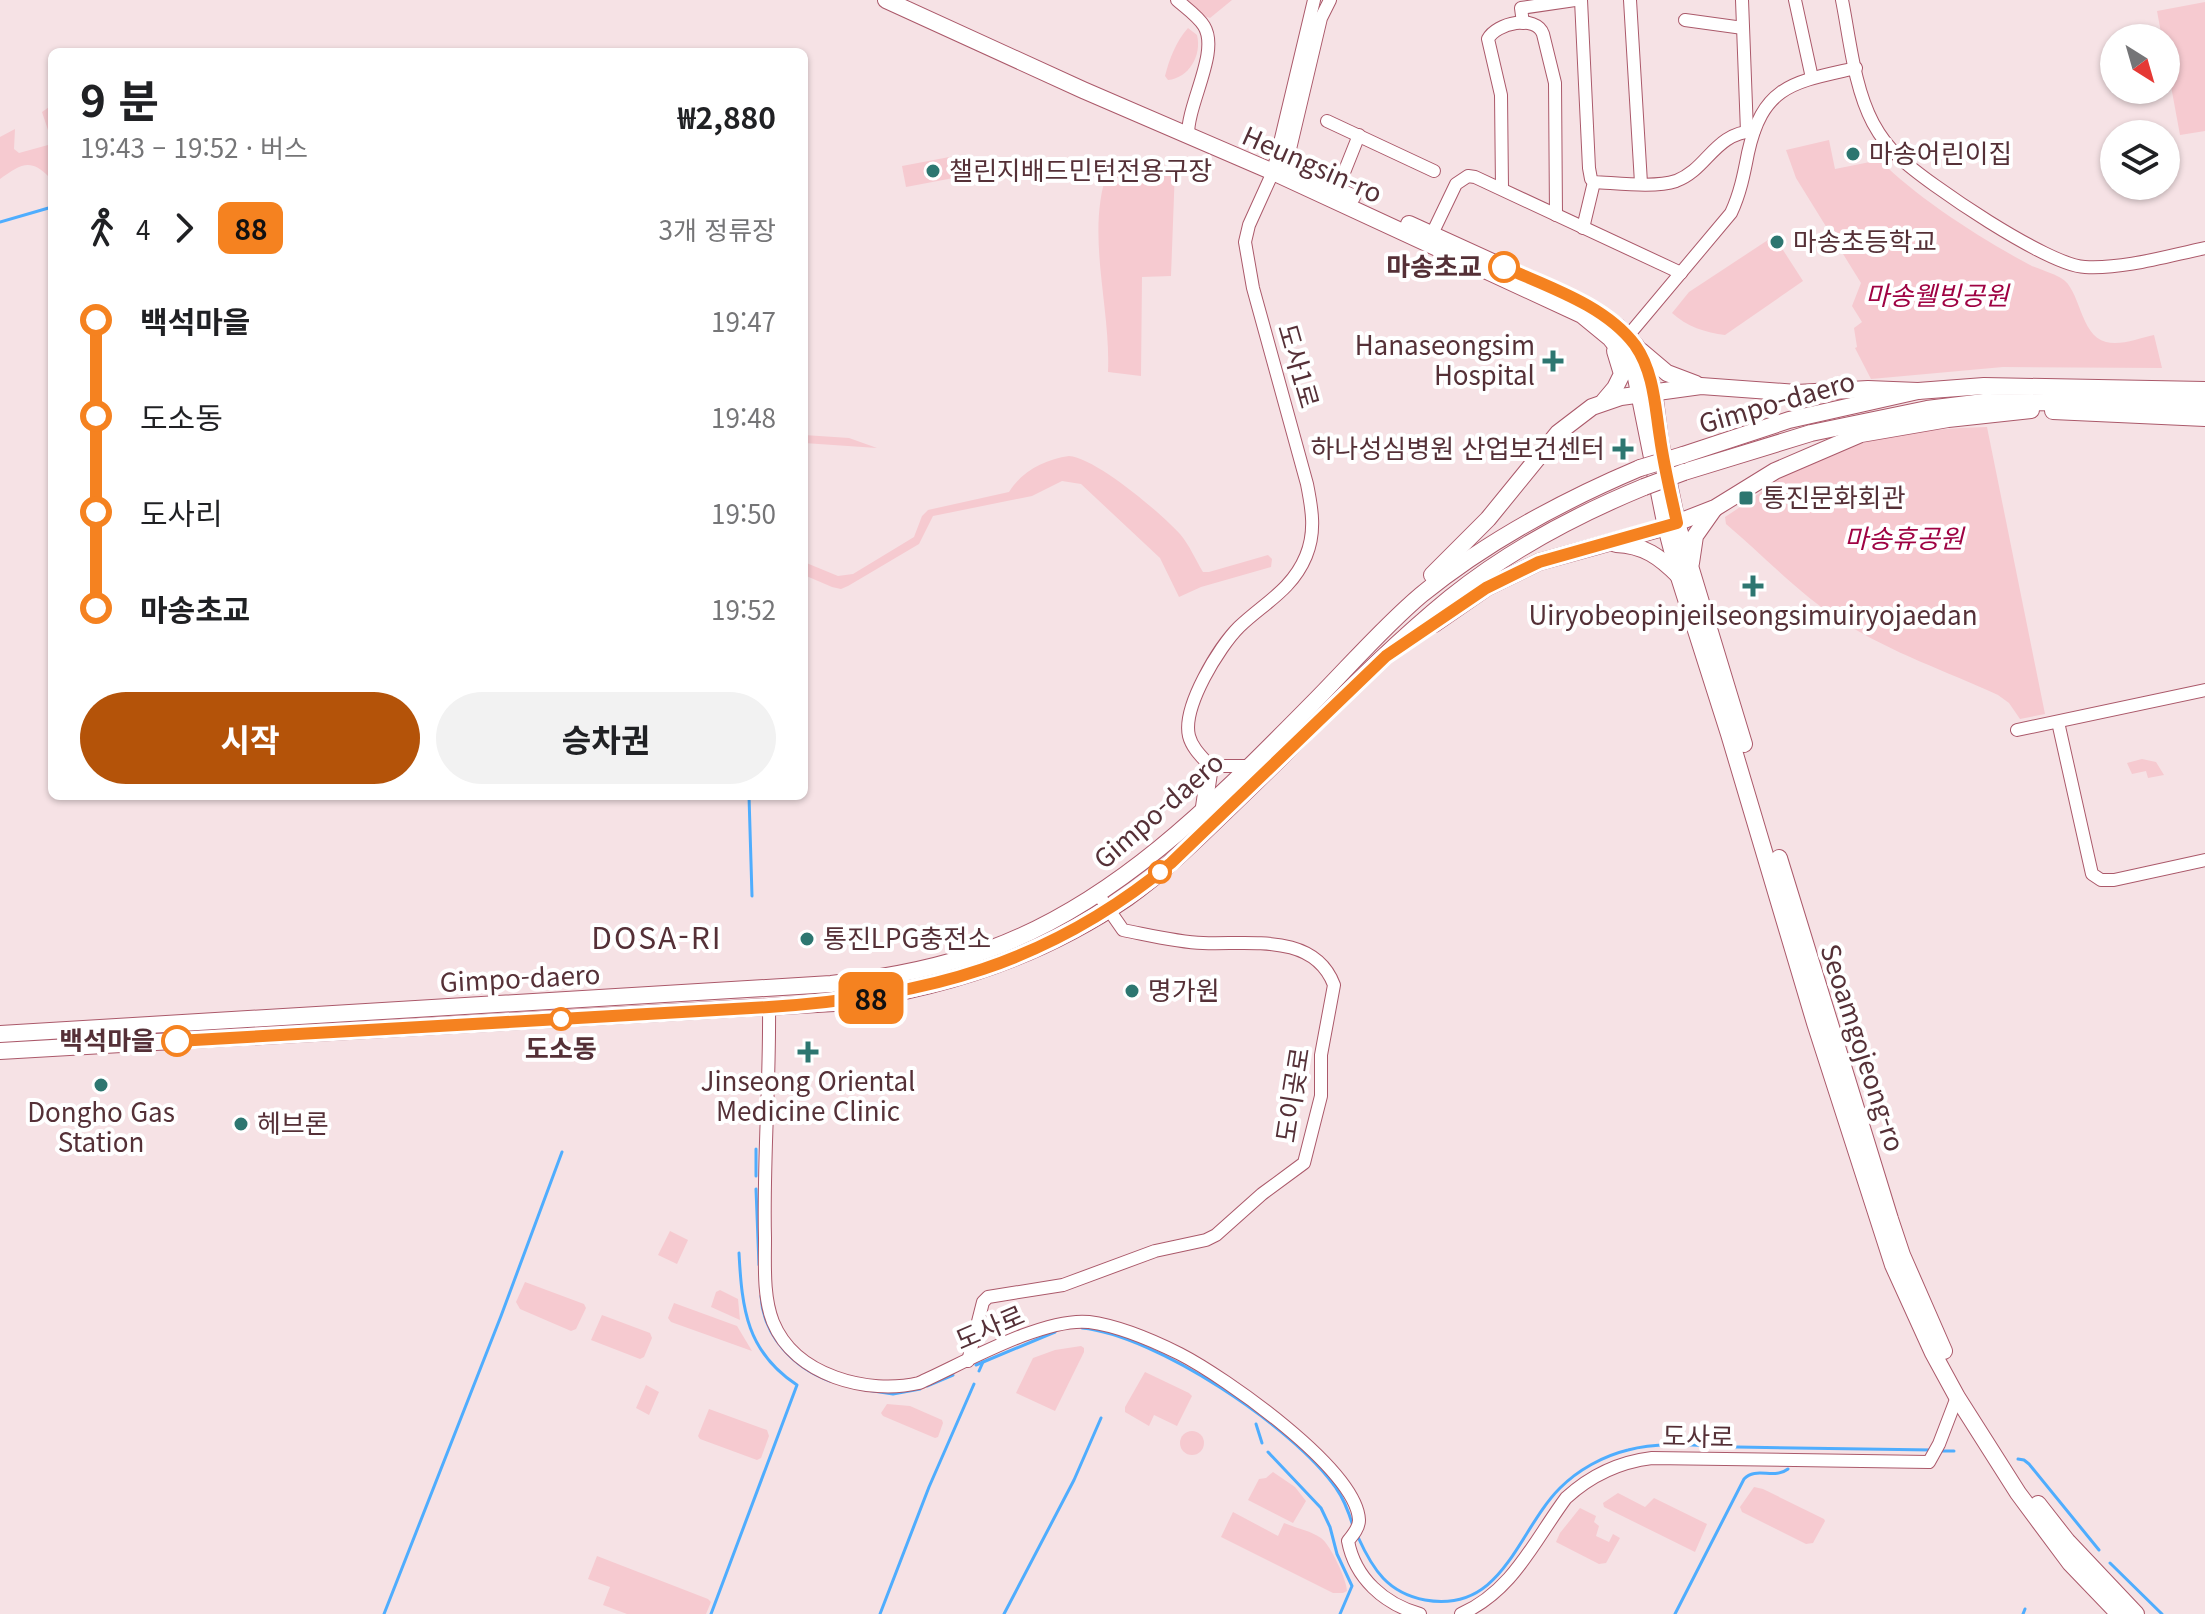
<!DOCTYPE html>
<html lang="ko">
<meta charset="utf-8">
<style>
:root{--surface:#fff;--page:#f2f2f2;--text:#202124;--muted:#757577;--accent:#b45309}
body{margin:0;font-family:Georgia,"Noto Sans KR",serif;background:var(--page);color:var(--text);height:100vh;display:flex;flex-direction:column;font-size:30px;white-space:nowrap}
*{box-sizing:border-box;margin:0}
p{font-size:26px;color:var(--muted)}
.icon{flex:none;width:44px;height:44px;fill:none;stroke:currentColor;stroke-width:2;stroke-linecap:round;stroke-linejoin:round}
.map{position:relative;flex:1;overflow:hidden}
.panel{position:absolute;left:48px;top:48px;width:760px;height:752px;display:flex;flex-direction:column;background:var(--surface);border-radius:12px;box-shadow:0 2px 6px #0004}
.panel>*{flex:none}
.badge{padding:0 16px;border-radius:12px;font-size:28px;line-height:52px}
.needle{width:52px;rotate:143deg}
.buttons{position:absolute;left:2100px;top:24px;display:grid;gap:16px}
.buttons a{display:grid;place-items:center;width:80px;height:80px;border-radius:50%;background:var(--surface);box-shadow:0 2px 6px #0004;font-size:40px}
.map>.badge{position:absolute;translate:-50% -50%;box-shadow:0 0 0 4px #fff}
.legs{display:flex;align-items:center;gap:12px;height:88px;padding:0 32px;font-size:26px}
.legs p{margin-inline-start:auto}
.overview{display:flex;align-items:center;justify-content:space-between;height:136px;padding:0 32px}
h1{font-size:44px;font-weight:700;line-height:60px}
.action{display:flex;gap:16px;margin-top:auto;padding:16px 32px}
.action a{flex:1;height:92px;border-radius:48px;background:var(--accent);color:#fff;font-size:32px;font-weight:700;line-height:92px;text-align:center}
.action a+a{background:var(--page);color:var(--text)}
ul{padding:0 32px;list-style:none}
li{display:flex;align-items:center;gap:28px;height:96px;font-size:30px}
li i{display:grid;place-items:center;width:12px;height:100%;margin:0 10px;background:currentColor}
li i::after{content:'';width:20px;height:20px;margin:-10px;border:6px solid;border-radius:50%;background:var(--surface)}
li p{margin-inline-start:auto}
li:first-child i{background:linear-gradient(#0000 50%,currentColor 0)}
li:last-child i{background:linear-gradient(currentColor 50%,#0000 0)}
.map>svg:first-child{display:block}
.green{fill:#f6cad0}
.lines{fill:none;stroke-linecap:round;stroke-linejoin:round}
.stream{stroke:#4fadfe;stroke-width:3}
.minor-casing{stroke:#ab596a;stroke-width:14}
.major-casing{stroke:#ab596a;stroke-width:18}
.minor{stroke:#fff;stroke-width:12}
.major{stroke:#fff;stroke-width:16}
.major-bridge-casing{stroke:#ab596a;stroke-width:18;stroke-linecap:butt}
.major-bridge{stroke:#fff;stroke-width:16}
.line-1-casing{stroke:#fff;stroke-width:18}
.line-1{stroke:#f58220;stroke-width:12}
.poi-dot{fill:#2d7670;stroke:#fff;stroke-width:3}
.stop-1-dot{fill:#fff;stroke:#f58220;stroke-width:4}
.labels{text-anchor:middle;stroke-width:8;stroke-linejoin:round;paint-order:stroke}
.poi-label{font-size:26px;fill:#553037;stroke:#fff;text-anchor:start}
.street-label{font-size:26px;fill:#553037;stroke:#fff}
.stop-label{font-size:26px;font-weight:bold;fill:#553037;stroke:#fff;text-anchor:end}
.park-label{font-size:26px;font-style:italic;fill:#9f0343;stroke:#fff}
.quarter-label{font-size:30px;letter-spacing:2px;fill:#553037;stroke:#fff}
</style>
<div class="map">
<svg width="2205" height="1614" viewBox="0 0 2205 1614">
<rect width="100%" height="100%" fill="#f6e2e5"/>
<g class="green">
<polygon points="1185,0 1232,0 1210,18 1201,15"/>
<polygon points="2205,2 2205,131 2180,135 2166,59 2166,38 2162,38 2157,11"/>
<path d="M1188,28L1197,35C1202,55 1189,78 1168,80L1165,76C1169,60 1176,41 1188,28Z"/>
<path d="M52,105V176L49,177C30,157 20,165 0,179V137L15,129L14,149L19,153L48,145L49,133L42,112Z"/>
<path d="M1829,140L1835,169L1880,160C1915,197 1986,242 2032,266C2042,270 2052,273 2061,278C2081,289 2079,335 2106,342C2120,346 2140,338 2154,335L2162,368L2003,367L1871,379L1855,348L1857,347L1854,328L1862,322L1852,306L1861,283L1796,178L1786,150Z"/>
<polygon points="960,155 964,176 906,187 902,166"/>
<path d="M1113,168L1175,169L1171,276L1142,277L1141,376L1108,372C1111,306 1085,233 1108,170Z"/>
<path d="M1774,236L1803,281L1725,335C1706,333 1686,326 1672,313L1689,292Z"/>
<path d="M1987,427L2045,714L2020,719L2009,703L1998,695C1946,671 1892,653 1843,622C1800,595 1764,556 1726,524L1725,517C1746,504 1765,488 1786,475C1851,438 1914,429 1987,427Z"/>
<polygon points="804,435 849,438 877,448 804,443"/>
<path d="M1069,456C1096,458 1161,513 1180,534C1190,546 1195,559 1203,572H1209L1268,555L1272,559L1271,567L1201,587L1179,597L1160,558L1081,484L1062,481L1032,496L933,516L919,544L848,586L841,589L832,587L804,575V562L838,576L853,574L914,537L922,516L928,510L1009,492C1021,472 1045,459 1069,456Z"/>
<polygon points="2142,759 2156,762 2164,775 2148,778 2146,771 2132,774 2127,763"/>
<polygon points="670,1231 688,1240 677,1264 658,1255"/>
<polygon points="525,1282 584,1304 586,1308 576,1329 571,1331 520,1309 516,1302"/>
<polygon points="720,1290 738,1299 740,1320 711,1307 716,1292"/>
<polygon points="674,1303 737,1326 752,1351 671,1322 668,1318"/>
<polygon points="602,1315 650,1333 652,1338 644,1357 640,1359 591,1340"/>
<polygon points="1081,1346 1084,1348 1084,1352 1055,1411 1016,1393 1033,1358 1055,1350"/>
<polygon points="1145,1372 1189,1393 1192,1396 1177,1426 1154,1415 1149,1426 1125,1412 1125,1407"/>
<polygon points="646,1385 659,1392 649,1415 636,1408"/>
<polygon points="887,1404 910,1406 942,1420 943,1423 938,1437 935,1438 883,1416 881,1413"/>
<polygon points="709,1409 767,1430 769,1436 761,1458 757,1460 700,1439 698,1436"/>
<circle cx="1192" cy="1443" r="12"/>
<polygon points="1273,1472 1295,1487 1306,1501 1293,1523 1248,1500 1259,1479 1266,1478"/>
<polygon points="1754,1487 1763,1489 1824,1519 1825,1521 1813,1543 1806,1544 1742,1512 1740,1507"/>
<polygon points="1618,1493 1645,1507 1654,1498 1707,1524 1695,1552 1604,1507 1603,1503"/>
<polygon points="1580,1508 1596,1516 1594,1522 1599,1526 1596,1536 1609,1542 1613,1534 1620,1538 1606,1563 1599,1564 1556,1542 1560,1533"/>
<path d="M1233,1512L1278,1536L1284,1523C1296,1528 1311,1531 1321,1538C1330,1544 1347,1580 1347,1591L1343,1593H1333L1221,1537Z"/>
<polygon points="597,1556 708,1599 711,1602 706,1614 627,1614 603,1605 610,1587 588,1579"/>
</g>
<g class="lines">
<g class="stream">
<polyline points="0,222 52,207"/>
<polyline points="749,796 752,896"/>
<polyline points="756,1149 756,1176"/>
<polyline points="756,1189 759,1265"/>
<path d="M761,1296C763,1336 794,1368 830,1381"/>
<path d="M1082,1328C1155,1335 1294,1427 1336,1488C1344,1499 1349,1513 1353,1526"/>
<polyline points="976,1365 1055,1332"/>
<polyline points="979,1371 983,1362"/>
<polyline points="927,1386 953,1375"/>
<polyline points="860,1389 893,1394 920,1389"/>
<polyline points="1256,1424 1262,1443"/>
<polyline points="1941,1451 1954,1451"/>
<polyline points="1268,1452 1321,1508 1330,1527 1337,1554 1352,1586 1340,1614"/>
<polyline points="2018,1459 2024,1460 2029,1464 2099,1550"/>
<path d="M1358,1537C1373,1570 1388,1593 1425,1600C1503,1614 1517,1531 1560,1488C1578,1470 1603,1456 1628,1450C1662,1441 1702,1446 1737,1447C1802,1448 1867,1449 1932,1450"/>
<polyline points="2110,1563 2162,1614"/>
<polyline points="384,1614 501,1316 562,1152"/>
<path d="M711,1614L797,1385C747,1352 742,1310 739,1253"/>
<polyline points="880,1614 929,1487 974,1384"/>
<polyline points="1004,1614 1074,1480 1101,1418"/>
<path d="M1675,1614L1744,1479C1756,1466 1774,1480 1788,1469"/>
<polyline points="2023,1614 2025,1609"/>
</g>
<g class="minor-casing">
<g id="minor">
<path d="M1177,0C1186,8 1198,16 1204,26C1220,52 1187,104 1188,136"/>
<path d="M1581,0L1589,168L1591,179L1594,182C1617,183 1655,188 1676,181C1708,169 1714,133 1754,131"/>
<polyline points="1630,0 1641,183"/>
<polyline points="1742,0 1747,132"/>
<polyline points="1795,0 1812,78"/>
<path d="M1842,0C1850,40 1854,87 1873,123C1880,136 1888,147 1899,157C1927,184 2049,266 2085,267C2125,269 2167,256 2205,248"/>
<polyline points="1685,20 1743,28"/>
<polyline points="1523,23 1521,8 1575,0"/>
<polyline points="1327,121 1434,171"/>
<polyline points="1279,169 1286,166 1321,18 1330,0"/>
<path d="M1502,188L1501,95L1488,39C1496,23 1536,14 1543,34L1555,83L1556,215"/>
<polyline points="1337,190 1359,135"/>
<polyline points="1583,228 1594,182"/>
<polyline points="1432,234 1456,184 1468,176 1475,177 1681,273"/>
<path d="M1627,337L1731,213C1740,194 1744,174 1748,153C1763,84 1795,82 1856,68"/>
<polyline points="2058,722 2092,874 2101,880 2114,880 2205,860"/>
<polyline points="2017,730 2205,690"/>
<path d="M1247,766H1210C1202,757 1192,748 1189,736C1182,707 1219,647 1239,627C1264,603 1292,590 1306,556C1316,532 1312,509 1307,484L1253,288L1245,242L1249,225L1273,172L1314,0"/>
<path d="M769,1007C770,1084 763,1161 765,1238C765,1265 763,1297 773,1322C795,1376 868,1395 919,1383C962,1364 1043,1317 1089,1322C1120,1326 1152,1340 1180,1354C1223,1376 1357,1469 1359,1520C1359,1528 1353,1535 1348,1541C1355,1578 1384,1604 1420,1614"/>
<path d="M968,1361L983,1302L988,1297L1063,1285L1155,1251L1206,1240L1216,1235L1262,1194L1304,1163L1321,1096V1055L1334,985C1314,932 1248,945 1203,943C1177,942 1149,935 1123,930L1098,894"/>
<path d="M1461,1614C1513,1591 1534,1541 1566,1498C1590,1476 1619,1462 1652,1458L1929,1462L1939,1444L1957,1397"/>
</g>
</g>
<g class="major-casing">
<g id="major">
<polyline points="886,0 1083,90 1273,172 1582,315 1610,338 1632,366 1636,378 1666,527 1679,577 1729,734 1815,1023 1893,1265 1933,1353 1957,1397 2018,1493 2070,1563 2119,1614"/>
<polyline points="1279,163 1352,197"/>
<polyline points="1409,224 1556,291"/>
<polyline points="1587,307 1617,326 1636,346 1648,373 1654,392 1660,440 1677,523 1744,744"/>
<polyline points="1641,351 1667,373 1696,384"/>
<polyline points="1604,401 1615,388 1622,374 1615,351"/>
<polyline points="2053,411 2205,418"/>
<polyline points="1683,455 1789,420 1918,391 1984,386 2205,390"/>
<polyline points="1684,472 1811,433 1927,409 1984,402 2205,403"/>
<path d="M1616,544C1644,545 1660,557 1679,576"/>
<polyline points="1691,563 1695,536 1714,509"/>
<polyline points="1432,575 1488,519 1558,433 1592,407 1621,397 1701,386 1797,393 1868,389 1918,391"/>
<polyline points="1434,624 1486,588 1539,562 1666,527 1715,508 1775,471 1861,434 1948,419 2031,410"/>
<polyline points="1204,807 1210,766"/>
<polyline points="1779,858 1890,1219 1902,1255 1944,1351"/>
<path d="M0,1034L831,984C885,978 939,968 990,949C1118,902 1216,801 1310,706C1347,669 1382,628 1421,595C1487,541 1562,501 1640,468"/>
<path d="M0,1051L834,1003C938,990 1039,958 1127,898C1165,871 1198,838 1231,806C1304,737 1373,661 1450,598C1508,551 1576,515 1644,487"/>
<polyline points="2038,1504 2067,1541 2136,1614"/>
</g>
</g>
<use href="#minor" class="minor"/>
<use href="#major" class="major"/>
<g class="major-bridge-casing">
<g id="major-bridge">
<polyline points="1640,468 1683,455"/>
<polyline points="1644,487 1684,472"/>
</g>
</g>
<use href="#major-bridge" class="major-bridge"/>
</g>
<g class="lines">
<g class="line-1-casing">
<path id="line-1" d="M177,1041L769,1007C925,997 1049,964 1171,863L1386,656L1486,588L1539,562L1677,523C1671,495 1664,467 1660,438C1655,407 1654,372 1635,345C1605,305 1548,287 1504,267"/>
</g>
<use href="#line-1" class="line-1"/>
</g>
<g class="poi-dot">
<circle cx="1853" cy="154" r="8"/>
<circle cx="933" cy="171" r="8"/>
<circle cx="1777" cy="242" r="8"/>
<path d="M1549 349h8v8h8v8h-8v8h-8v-8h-8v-8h8z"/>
<path d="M1619 437h8v8h8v8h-8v8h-8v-8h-8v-8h8z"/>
<rect x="1738" y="490" width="16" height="16" rx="4"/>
<path d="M1749 574h8v8h8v8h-8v8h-8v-8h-8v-8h8z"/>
<circle cx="807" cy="939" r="8"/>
<circle cx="1132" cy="991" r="8"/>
<path d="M804 1040h8v8h8v8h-8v8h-8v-8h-8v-8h8z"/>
<circle cx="101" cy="1085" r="8"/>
<circle cx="241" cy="1124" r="8"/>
</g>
<g class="stop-1-dot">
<circle cx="1504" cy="267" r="14"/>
<circle cx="1160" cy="872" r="10"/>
<circle cx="561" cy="1019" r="10"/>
<circle cx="177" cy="1041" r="14"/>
</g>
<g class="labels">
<g class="poi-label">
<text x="1869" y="163">마송어린이집</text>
<text x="949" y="180">챌린지배드민턴전용구장</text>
<text x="1793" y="251">마송초등학교</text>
<text x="1535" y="355" text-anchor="end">Hanaseongsim<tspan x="1535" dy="30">Hospital</tspan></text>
<text x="1605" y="458" text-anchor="end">하나성심병원 산업보건센터</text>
<text x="1762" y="507">통진문화회관</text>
<text x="1753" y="625" text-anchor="middle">Uiryobeopinjeilseongsimuiryojaedan</text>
<text x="823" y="948">통진LPG충전소</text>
<text x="1148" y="1000">명가원</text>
<text x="808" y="1091" text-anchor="middle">Jinseong Oriental<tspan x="808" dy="30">Medicine Clinic</tspan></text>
<text x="101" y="1122" text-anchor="middle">Dongho Gas<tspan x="101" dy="30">Station</tspan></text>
<text x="257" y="1133">헤브론</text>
</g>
<g class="street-label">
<text transform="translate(1312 165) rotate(24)" y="9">Heungsin-ro</text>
<text transform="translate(1298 366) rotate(74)" y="9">도사1로</text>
<text transform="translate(1777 403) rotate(-16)" y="9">Gimpo-daero</text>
<text transform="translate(1159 811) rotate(-41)" y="9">Gimpo-daero</text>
<text transform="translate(520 979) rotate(-3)" y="9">Gimpo-daero</text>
<text transform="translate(1862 1048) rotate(72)" y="9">Seoamgojeong-ro</text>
<text transform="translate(1293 1095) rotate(-81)" y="9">도이곶로</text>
<text transform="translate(990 1328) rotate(-23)" y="9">도사로</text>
<text transform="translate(1698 1437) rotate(1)" y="9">도사로</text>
</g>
<g class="stop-label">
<text x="1482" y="276">마송초교</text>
<text x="155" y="1050">백석마을</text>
<text x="561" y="1058" text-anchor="middle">도소동</text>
</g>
<g class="park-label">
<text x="1937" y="305">마송웰빙공원</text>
<text x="1904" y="548">마송휴공원</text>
</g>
<g class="quarter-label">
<text x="657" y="949">DOSA-RI</text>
</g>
</g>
</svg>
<div class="buttons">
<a><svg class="needle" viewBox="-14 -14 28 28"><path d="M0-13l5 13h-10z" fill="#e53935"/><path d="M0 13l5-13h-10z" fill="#757577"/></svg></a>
<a><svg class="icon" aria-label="layers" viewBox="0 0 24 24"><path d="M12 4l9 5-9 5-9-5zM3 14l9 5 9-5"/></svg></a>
</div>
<b class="badge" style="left:871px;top:998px;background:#f58220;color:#111">88</b>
<section class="panel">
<div class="overview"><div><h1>9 분</h1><p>19:43 – 19:52 · 버스</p></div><b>₩2,880</b></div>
<div class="legs"><svg class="icon" aria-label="walk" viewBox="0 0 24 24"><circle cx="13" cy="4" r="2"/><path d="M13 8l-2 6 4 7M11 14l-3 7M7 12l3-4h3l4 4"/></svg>4<svg class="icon" aria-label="forward" viewBox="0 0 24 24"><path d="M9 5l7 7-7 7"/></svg><b class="badge" style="background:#f58220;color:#111">88</b><p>3개 정류장</p></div>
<ul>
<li><i style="color:#f58220"></i><b>백석마을</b><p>19:47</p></li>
<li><i style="color:#f58220"></i><span>도소동</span><p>19:48</p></li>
<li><i style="color:#f58220"></i><span>도사리</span><p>19:50</p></li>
<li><i style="color:#f58220"></i><b>마송초교</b><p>19:52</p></li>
</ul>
<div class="action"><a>시작</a><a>승차권</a></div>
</section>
</div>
